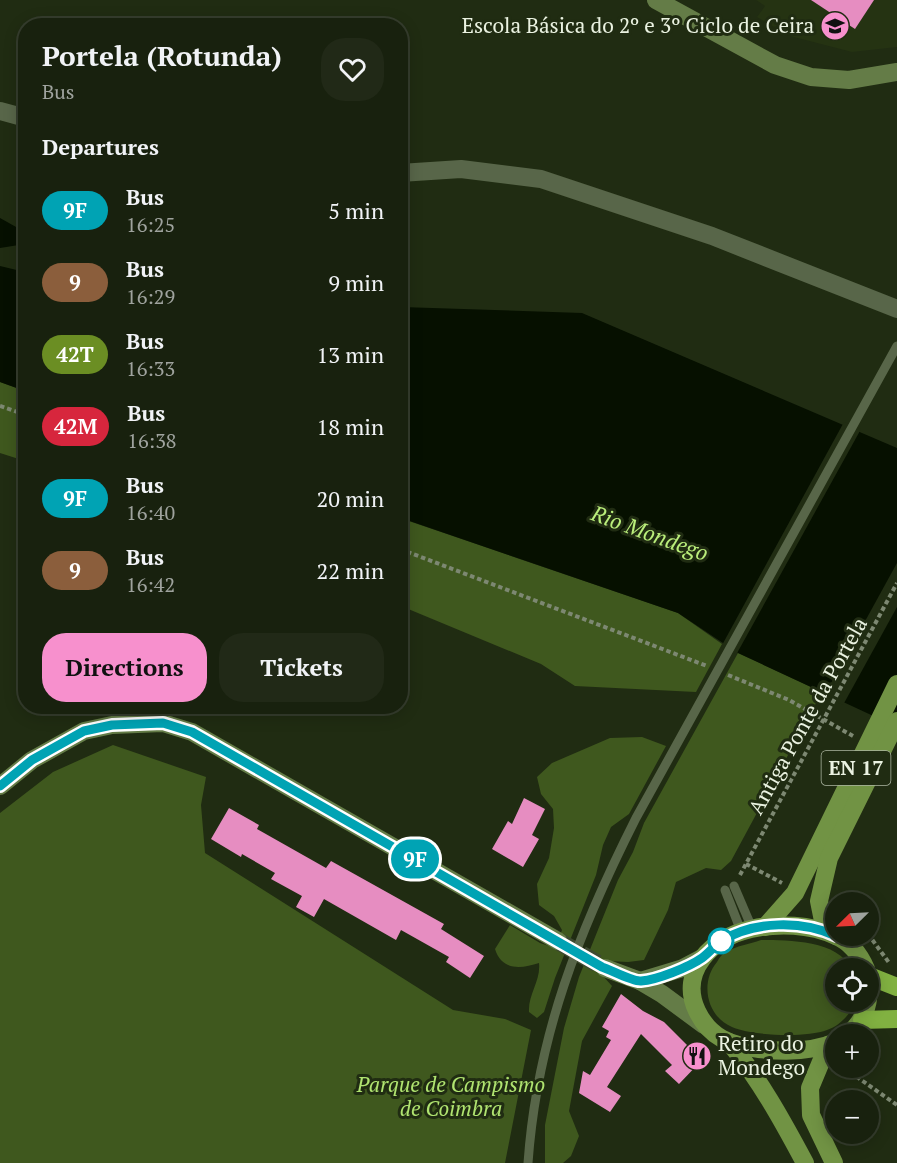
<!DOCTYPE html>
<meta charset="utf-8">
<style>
:root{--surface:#18210e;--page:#212917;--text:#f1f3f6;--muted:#9fa39e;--line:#363e2e;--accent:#f790cd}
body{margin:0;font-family:"PT Serif",serif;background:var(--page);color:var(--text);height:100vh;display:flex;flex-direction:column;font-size:22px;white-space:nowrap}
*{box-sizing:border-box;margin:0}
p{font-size:20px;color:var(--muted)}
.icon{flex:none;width:33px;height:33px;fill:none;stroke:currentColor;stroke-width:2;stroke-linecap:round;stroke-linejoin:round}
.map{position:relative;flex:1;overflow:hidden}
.panel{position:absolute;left:18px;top:18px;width:390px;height:696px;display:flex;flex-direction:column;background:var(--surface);border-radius:24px;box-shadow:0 3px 15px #0003,0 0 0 2px var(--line)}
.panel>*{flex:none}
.badge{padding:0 12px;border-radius:20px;font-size:21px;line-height:39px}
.needle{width:39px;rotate:246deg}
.buttons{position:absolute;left:825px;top:892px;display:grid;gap:12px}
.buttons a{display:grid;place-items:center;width:54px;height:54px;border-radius:50%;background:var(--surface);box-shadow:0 3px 15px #0003,0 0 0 2px var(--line);font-size:30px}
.map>.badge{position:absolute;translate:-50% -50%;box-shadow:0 0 0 3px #fff}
h2{padding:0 24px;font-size:22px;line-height:54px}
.round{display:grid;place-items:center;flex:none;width:63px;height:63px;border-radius:24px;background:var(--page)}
.summary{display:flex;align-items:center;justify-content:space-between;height:102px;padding:0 24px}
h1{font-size:28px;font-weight:600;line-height:45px}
.button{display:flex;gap:12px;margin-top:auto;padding:12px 24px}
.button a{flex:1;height:69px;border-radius:24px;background:var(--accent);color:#111;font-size:24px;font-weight:600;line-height:69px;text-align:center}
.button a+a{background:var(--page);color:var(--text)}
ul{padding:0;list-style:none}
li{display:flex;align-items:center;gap:18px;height:72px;padding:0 24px}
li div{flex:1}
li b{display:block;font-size:22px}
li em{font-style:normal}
li .badge{min-width:66px;font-weight:700;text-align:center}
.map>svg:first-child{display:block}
.built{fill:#253312}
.green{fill:#3f581e}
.water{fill:#061000}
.pier{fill:#202c12}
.building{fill:#e68dc1}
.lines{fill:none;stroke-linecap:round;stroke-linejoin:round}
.secondary-tunnel{stroke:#3e4a31;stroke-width:18;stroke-dasharray:18 9;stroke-linecap:butt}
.path{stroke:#7d8872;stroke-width:4;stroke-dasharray:4.5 3;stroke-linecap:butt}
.lane{stroke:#586649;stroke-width:9}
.street{stroke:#586649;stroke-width:18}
.secondary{stroke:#647c47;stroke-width:18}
.primary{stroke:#719344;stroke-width:18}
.highway{stroke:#81b141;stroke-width:18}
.line-casing{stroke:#fff;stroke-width:14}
.line{stroke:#00a3b4;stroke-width:9}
.stop-dot{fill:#fff;stroke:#00a3b4;stroke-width:3}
.labels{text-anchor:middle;stroke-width:6;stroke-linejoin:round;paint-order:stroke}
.shield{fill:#202c12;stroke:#adb7a3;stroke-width:1.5}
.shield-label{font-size:20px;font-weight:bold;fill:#eaf2e1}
.poi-label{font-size:21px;fill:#eaf2e1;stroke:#202c12;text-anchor:end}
.street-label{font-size:21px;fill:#eaf2e1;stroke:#202c12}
.park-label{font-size:21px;font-style:italic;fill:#b0e470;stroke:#202c12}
.water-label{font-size:22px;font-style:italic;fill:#baee7b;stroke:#202c12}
</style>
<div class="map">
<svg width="897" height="1163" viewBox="0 0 897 1163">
<rect width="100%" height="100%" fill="#202c12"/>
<polygon class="built" points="756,0 897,0 897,47 852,52 790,36 757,17 765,6"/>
<g class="green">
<polygon points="0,382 25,391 25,461 0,453"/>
<polygon points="400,518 678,613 722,644 696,692 575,686 541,664 401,606"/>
<polygon points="738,653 822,692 731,861 721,870 706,868 676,882 668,910 644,960 628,962 608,961 602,975 612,986 582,1041 569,1111 579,1136 571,1156 563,1163 545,1163 545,1125 564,1028 579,977 618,880 633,852 644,823"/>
<path d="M642,737L666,746L629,814L611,827L603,845L596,875L555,978L544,1012L537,1018L529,1012C528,994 541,981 539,963C521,969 502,971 495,949L510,925L540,943L552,947L558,941L562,930L554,916L539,905L537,884L549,858L554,828L553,809L541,794L537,777L552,763L610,738Z"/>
<polygon points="113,745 206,777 201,805 205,853 453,1010 505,1019 531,1030 505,1163 0,1163 0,813 53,772"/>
<path d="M761,940C787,940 839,940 851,969H836V1002H856C849,1015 841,1025 827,1030C806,1038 753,1036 732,1027C706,1016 700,982 717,962C719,958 722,954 726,952C736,946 750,944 761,940Z"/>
</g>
<g class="water">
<polygon points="0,218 25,232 25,244 0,248"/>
<polygon points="0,266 25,272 25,391 0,382"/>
<polygon points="401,307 582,313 897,448 897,727 738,653 678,613 401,518"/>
</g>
<g class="pier">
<polygon points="844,422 861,429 736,655 721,647"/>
<polygon points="897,563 897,607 843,705 824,696"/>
</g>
<g class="building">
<polygon points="811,0 874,0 855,29"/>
<polygon points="524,798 545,809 532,835 539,839 523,867 492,849 508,821 512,824"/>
<polygon points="229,808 259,825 257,829 326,868 331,861 444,924 441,929 484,956 470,978 446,962 449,957 401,930 396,940 324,899 314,917 296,907 302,896 271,879 275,873 242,854 241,857 211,839"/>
<polygon points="621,994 643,1011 664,1022 702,1060 679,1084 665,1071 672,1065 641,1034 607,1087 621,1096 610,1112 579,1093 583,1071 590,1075 611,1040 606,1037 609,1031 602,1027"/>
</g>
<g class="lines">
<polyline class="secondary-tunnel" points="558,941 605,968"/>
<g class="path">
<polyline points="0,406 26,415"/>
<polyline points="400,549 707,666"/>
<polyline points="728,675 789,700 853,736"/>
<polyline points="746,864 782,883"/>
<polyline points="740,875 897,583"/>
<polyline points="868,934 890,964"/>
<polyline points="844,1068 897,1105"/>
</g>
<g class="lane">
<polyline points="734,886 752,928"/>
<polyline points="725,890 741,931"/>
<path d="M528,1163C537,1036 579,931 636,818L897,346"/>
</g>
<g class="street">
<polyline points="0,111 26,118"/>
<polyline points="400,173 461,169 541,179 712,236 897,309"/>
</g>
<g class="secondary">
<polyline points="656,0 775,65 811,77 849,80 897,72"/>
<polyline points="0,786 32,760 84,731 112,725 163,723 192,732 558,941"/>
<polyline points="605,968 640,981 662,994 704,1025"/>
<polyline points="640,981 683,968 702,958"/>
</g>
<g class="primary">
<polyline points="765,927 795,893 897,684"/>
<polyline points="825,931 819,901 829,858 897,721"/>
<path d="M836,936C810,924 778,923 751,929C713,937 678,971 697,1011C710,1038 730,1045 759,1049C784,1052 812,1052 836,1042"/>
<path d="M836,936C850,942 860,955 866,969"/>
<path d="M847,1035C867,1020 871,999 868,975"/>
<path d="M729,1042C760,1080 782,1120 805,1163"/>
<polyline points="828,1045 810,1088 811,1115 834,1163"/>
</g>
<g class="highway">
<polyline points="869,976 897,987"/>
<polyline points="862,1020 897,1019"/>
</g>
</g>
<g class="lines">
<g class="line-casing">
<path id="line" d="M0,786L32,760L84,731L112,725L163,723L192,732L602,967C611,970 633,982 641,981C657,980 689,967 702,958C709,953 715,945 723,940C755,921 802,920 836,936"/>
</g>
<use href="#line" class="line"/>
</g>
<defs>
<g id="school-disc" transform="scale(1.5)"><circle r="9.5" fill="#f790cd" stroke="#202c12"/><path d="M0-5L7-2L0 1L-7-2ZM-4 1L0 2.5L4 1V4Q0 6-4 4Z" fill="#111"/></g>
<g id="restaurant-disc" transform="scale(1.5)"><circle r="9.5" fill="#f790cd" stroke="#202c12"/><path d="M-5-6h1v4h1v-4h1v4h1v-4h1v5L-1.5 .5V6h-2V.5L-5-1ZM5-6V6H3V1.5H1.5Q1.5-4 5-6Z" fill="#111"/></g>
</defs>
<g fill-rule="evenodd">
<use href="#school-disc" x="835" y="26"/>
<use href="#restaurant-disc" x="697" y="1056"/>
</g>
<circle class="stop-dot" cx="721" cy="941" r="12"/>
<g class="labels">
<rect class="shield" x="821.5" y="751" width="69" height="34" rx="4.5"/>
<g class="shield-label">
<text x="856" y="775">EN 17</text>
</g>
<g class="poi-label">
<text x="814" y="33">Escola Básica do 2º e 3º Ciclo de Ceira</text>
<text x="718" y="1051" text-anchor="start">Retiro do<tspan x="718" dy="24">Mondego</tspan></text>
</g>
<g class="street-label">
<text transform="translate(808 716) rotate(-61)" y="7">Antiga Ponte da Portela</text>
</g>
<g class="park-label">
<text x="451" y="1092">Parque de Campismo<tspan x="451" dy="24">de Coimbra</tspan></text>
</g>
<g class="water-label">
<text transform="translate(650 533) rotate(20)" y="8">Rio Mondego</text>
</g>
</g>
</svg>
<div class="buttons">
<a><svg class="needle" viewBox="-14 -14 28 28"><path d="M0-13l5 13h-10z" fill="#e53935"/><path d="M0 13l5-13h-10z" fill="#9fa39e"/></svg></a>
<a><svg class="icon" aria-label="locate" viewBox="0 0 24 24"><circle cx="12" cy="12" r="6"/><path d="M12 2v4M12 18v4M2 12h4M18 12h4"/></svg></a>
<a>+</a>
<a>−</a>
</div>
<b class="badge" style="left:415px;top:859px;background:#00a3b4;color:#fff">9F</b>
<section class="panel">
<div class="summary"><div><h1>Portela (Rotunda)</h1><p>Bus</p></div><a class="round"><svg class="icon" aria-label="heart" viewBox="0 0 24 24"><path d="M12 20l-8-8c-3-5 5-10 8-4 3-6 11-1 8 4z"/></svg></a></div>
<h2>Departures</h2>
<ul>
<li><span class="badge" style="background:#00a3b4;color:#fff">9F</span><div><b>Bus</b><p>16:25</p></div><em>5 min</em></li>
<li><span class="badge" style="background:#8b5e3c;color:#fff">9</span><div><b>Bus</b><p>16:29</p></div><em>9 min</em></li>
<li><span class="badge" style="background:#6b8e23;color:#fff">42T</span><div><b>Bus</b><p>16:33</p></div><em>13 min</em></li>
<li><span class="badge" style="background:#d7263d;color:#fff">42M</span><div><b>Bus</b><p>16:38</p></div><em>18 min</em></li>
<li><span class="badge" style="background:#00a3b4;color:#fff">9F</span><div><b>Bus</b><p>16:40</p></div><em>20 min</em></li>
<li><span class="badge" style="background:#8b5e3c;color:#fff">9</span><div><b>Bus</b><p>16:42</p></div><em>22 min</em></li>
</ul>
<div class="button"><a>Directions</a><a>Tickets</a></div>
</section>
</div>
